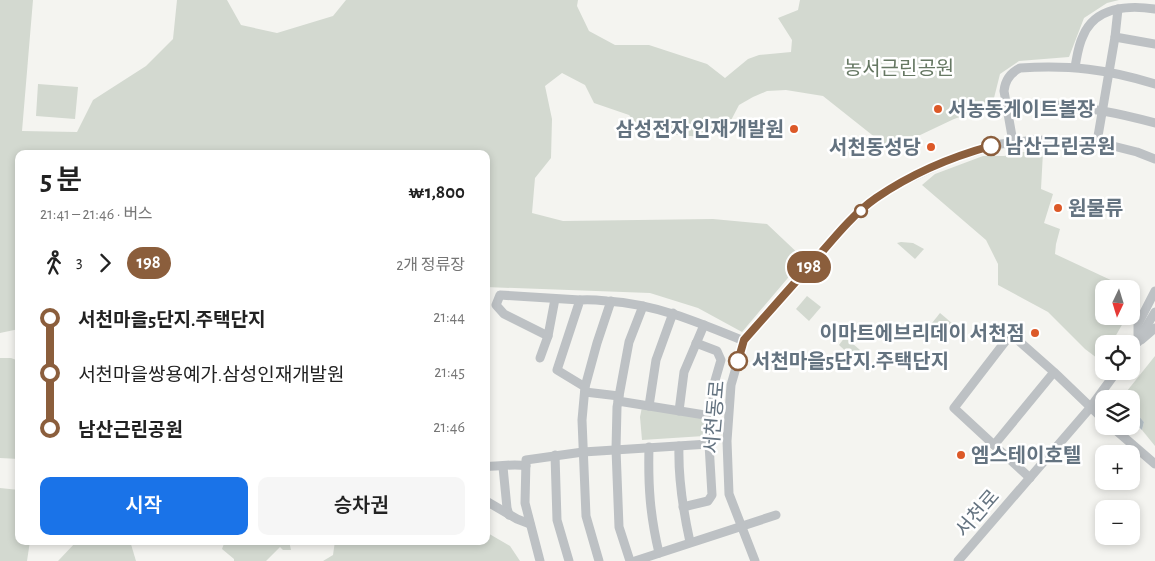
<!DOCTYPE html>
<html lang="ko">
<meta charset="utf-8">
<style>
:root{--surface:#fff;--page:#f6f6f6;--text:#222;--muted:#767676;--accent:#1a73e8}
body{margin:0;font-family:"Alegreya Sans","Noto Sans KR",sans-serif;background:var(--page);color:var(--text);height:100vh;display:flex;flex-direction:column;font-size:19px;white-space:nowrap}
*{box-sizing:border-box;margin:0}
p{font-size:16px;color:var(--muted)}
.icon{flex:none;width:28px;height:28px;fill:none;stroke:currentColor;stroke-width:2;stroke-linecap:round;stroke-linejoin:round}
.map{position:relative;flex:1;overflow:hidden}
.side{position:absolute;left:15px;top:150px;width:475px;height:395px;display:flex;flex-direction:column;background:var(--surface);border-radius:10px;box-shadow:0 2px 8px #0003}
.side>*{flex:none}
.badge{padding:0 10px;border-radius:16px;font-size:18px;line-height:32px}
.needle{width:32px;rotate:184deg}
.fabs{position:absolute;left:1095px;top:280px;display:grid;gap:10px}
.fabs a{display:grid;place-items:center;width:45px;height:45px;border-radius:10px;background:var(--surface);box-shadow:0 2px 8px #0003;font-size:25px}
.map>.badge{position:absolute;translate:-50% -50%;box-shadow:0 0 0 2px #fff}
.legs{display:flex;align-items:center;gap:8px;height:55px;padding:0 25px;font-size:16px}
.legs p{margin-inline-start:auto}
.summary{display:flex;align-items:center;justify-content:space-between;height:85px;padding:0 25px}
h1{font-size:28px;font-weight:600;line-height:38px}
.action{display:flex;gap:10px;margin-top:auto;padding:10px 25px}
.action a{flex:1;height:58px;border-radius:10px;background:var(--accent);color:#fff;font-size:20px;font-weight:600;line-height:58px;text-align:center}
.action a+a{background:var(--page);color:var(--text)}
ul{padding:0 25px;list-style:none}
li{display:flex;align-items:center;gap:18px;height:55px;font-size:19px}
li i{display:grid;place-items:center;width:8px;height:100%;margin:0 6px;background:currentColor}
li i::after{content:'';width:12px;height:12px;margin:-6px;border:4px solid;border-radius:50%;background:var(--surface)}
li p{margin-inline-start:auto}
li:first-child i{background:linear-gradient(#0000 50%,currentColor 0)}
li:last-child i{background:linear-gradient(currentColor 50%,#0000 0)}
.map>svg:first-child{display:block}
.green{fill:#d3d9d0}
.water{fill:#b7c2c7}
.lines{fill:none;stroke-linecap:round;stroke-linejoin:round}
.minor{stroke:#bdc1c4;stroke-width:9}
.line-1-casing{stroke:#fff;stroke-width:11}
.line-1{stroke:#8b5e3c;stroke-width:8}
.poi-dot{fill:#dc5928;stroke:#fff;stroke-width:2}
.stop-1-dot{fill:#fff;stroke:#8b5e3c;stroke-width:2.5}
.labels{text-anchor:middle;stroke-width:5;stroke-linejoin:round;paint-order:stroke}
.park-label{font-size:20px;fill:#667863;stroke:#fff}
.poi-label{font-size:20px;font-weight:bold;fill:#647380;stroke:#fff;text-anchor:start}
.stop-label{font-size:20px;font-weight:bold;fill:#647380;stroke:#fff;text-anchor:start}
.street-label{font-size:20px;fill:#647380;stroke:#fff}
</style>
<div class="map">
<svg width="1155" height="561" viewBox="0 0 1155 561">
<rect width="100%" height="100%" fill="#f4f4f0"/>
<g class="green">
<polygon points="0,0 33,0 22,131 77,132 93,100 146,66 173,39 177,0 227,0 241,25 277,33 333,16 346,0 578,0 577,6 589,31 615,45 649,45 707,64 725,78 748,59 759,55 791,52 792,40 778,18 798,10 800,0 1119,0 1107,3 1084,18 1069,57 1019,61 1000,74 992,106 954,119 897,146 886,146 823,96 786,90 767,91 753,97 739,105 727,128 702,137 644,132 629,115 594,103 585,85 562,73 545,86 552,119 551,158 535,178 532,213 563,221 713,219 767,224 804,259 742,332 698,308 650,293 486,287 486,154 19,154 19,329 0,333"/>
<polygon points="38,84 78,87 75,119 36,116"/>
<polygon points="1023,152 1043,152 1041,189 1053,194 1044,223 1060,229 1056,244 1055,254 1130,289 1104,289 1104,316 1127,316 1111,344 1104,344 1104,357 1101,361 1085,349 1048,312 998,285 998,264 986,240 922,185 935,174 983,156 1004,156"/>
<polygon points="901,242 913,243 924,249 915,259 897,243"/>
<polygon points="807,296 821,307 809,321 796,309"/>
<polygon points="940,313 953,324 941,339 928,328"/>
<polygon points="845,337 860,350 853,358 839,345"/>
<polygon points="1155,356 1155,446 1142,430 1144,422 1137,414 1134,404 1131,403 1131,399 1125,399 1127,391"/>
<polygon points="0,358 11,358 19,361 19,459 0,458"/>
<polygon points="642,407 707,419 704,436 642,440 640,417"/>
<polygon points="0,488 19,490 19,541 30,541 27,561 0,561"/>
<polygon points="486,532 510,546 520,561 323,561 333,555 335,541 486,541"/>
<polygon points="77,541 130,541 136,561 58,561"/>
<polygon points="225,541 289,541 291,550 283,550 280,547 266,561 234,561 234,559 222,549"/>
</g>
<polygon class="water" points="1131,403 1134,404 1137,414 1144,422 1142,430 1131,420"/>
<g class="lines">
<g class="minor">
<polyline points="1115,37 1155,44"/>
<path d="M1075,67C1077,57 1078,46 1083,36C1095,7 1128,5 1155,9"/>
<path d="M1008,109C1023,107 1040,105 1055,105C1089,107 1122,114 1155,123"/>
<path d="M1013,142L1004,91C1005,80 1010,73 1020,68C1070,65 1107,69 1155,84"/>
<polyline points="1097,142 1115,37 1118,9"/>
<polyline points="548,336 504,314 496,305 500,295 580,300"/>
<polyline points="1141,340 1155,328"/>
<polyline points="1138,342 1138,324 1155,291"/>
<polyline points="1131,352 1155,312"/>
<polyline points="540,358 548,336 555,299"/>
<polyline points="1054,372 1011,334 954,408 994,445 1054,372 1104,420"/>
<path d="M585,387L557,370L580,300C589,299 598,300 607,301C656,304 700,323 744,341"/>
<polyline points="585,392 619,396"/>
<polyline points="618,401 711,416"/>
<polyline points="649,406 656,360 673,313"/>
<polyline points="679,411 684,372 704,325"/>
<polyline points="1111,426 1155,464"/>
<polyline points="994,445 1030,478"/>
<path d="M679,446C678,479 683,510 690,542"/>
<path d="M649,447C648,486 650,515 659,553"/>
<polyline points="555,455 557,520 569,561"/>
<path d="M486,466C499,467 514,463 526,466"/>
<polyline points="503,467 507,508 509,515"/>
<polyline points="486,501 517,519 530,524"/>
<polyline points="683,507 708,501 712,495 709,444 714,384 721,360 717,351 696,343"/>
<polyline points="540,561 525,503 526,460 583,452 709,444"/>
<polyline points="599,561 586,516 582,420 585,387 597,343 611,301"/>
<polyline points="630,561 619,527 616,449 617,407 629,342 643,306"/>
<polyline points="635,561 776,515"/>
<polyline points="755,561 729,494 727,441 731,385 744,340 844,227 875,198 894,186 953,158 1001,144 1034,140 1097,142 1137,152 1155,159"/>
<polyline points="958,561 1090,408 1117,371"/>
</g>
</g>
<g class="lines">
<g class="line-1-casing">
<path id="line-1" d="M738,361L744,340C768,313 791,287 815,260C834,238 853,214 876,198C911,174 951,157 991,146"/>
</g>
<use href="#line-1" class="line-1"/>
</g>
<g class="poi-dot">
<circle cx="938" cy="109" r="5"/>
<circle cx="794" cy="129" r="5"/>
<circle cx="931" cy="147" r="5"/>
<circle cx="1058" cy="208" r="5"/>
<circle cx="1035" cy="333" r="5"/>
<circle cx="961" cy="455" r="5"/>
</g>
<g class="stop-1-dot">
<circle cx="991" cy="146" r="9"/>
<circle cx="861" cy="211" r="6"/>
<circle cx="738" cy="361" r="9"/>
</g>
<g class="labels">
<g class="park-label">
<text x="899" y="75">농서근린공원</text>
</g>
<g class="poi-label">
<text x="948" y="116">서농동게이트볼장</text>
<text x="784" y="136" text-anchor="end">삼성전자 인재개발원</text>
<text x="921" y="154" text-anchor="end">서천동성당</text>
<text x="1068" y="215">원물류</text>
<text x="1025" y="340" text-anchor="end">이마트에브리데이 서천점</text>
<text x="971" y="462">엠스테이호텔</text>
</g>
<g class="stop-label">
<text x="1005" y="153">남산근린공원</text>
<text x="752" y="368">서천마을5단지.주택단지</text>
</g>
<g class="street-label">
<text transform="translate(714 417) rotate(-85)" y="7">서천동로</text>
<text transform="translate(977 513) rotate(-49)" y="7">서천로</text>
</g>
</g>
</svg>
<div class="fabs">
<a><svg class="needle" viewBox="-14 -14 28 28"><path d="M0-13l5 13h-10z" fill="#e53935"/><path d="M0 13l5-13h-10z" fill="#767676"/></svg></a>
<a><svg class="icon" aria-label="locate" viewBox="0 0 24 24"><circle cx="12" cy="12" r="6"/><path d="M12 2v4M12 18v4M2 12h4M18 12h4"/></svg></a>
<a><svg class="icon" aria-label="layers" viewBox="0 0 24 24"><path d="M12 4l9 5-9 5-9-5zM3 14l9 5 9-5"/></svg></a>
<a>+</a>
<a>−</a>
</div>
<b class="badge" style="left:809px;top:267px;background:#8b5e3c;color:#fff">198</b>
<section class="side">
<div class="summary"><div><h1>5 분</h1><p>21:41 – 21:46 · 버스</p></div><b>₩1,800</b></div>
<div class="legs"><svg class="icon" aria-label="walk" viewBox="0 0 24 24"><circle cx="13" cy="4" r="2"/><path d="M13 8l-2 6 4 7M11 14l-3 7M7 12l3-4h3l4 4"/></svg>3<svg class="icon" aria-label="forward" viewBox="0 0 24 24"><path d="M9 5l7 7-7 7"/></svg><b class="badge" style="background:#8b5e3c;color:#fff">198</b><p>2개 정류장</p></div>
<ul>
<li><i style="color:#8b5e3c"></i><b>서천마을5단지.주택단지</b><p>21:44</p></li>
<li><i style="color:#8b5e3c"></i><span>서천마을쌍용예가.삼성인재개발원</span><p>21:45</p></li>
<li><i style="color:#8b5e3c"></i><b>남산근린공원</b><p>21:46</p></li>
</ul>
<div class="action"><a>시작</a><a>승차권</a></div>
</section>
</div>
